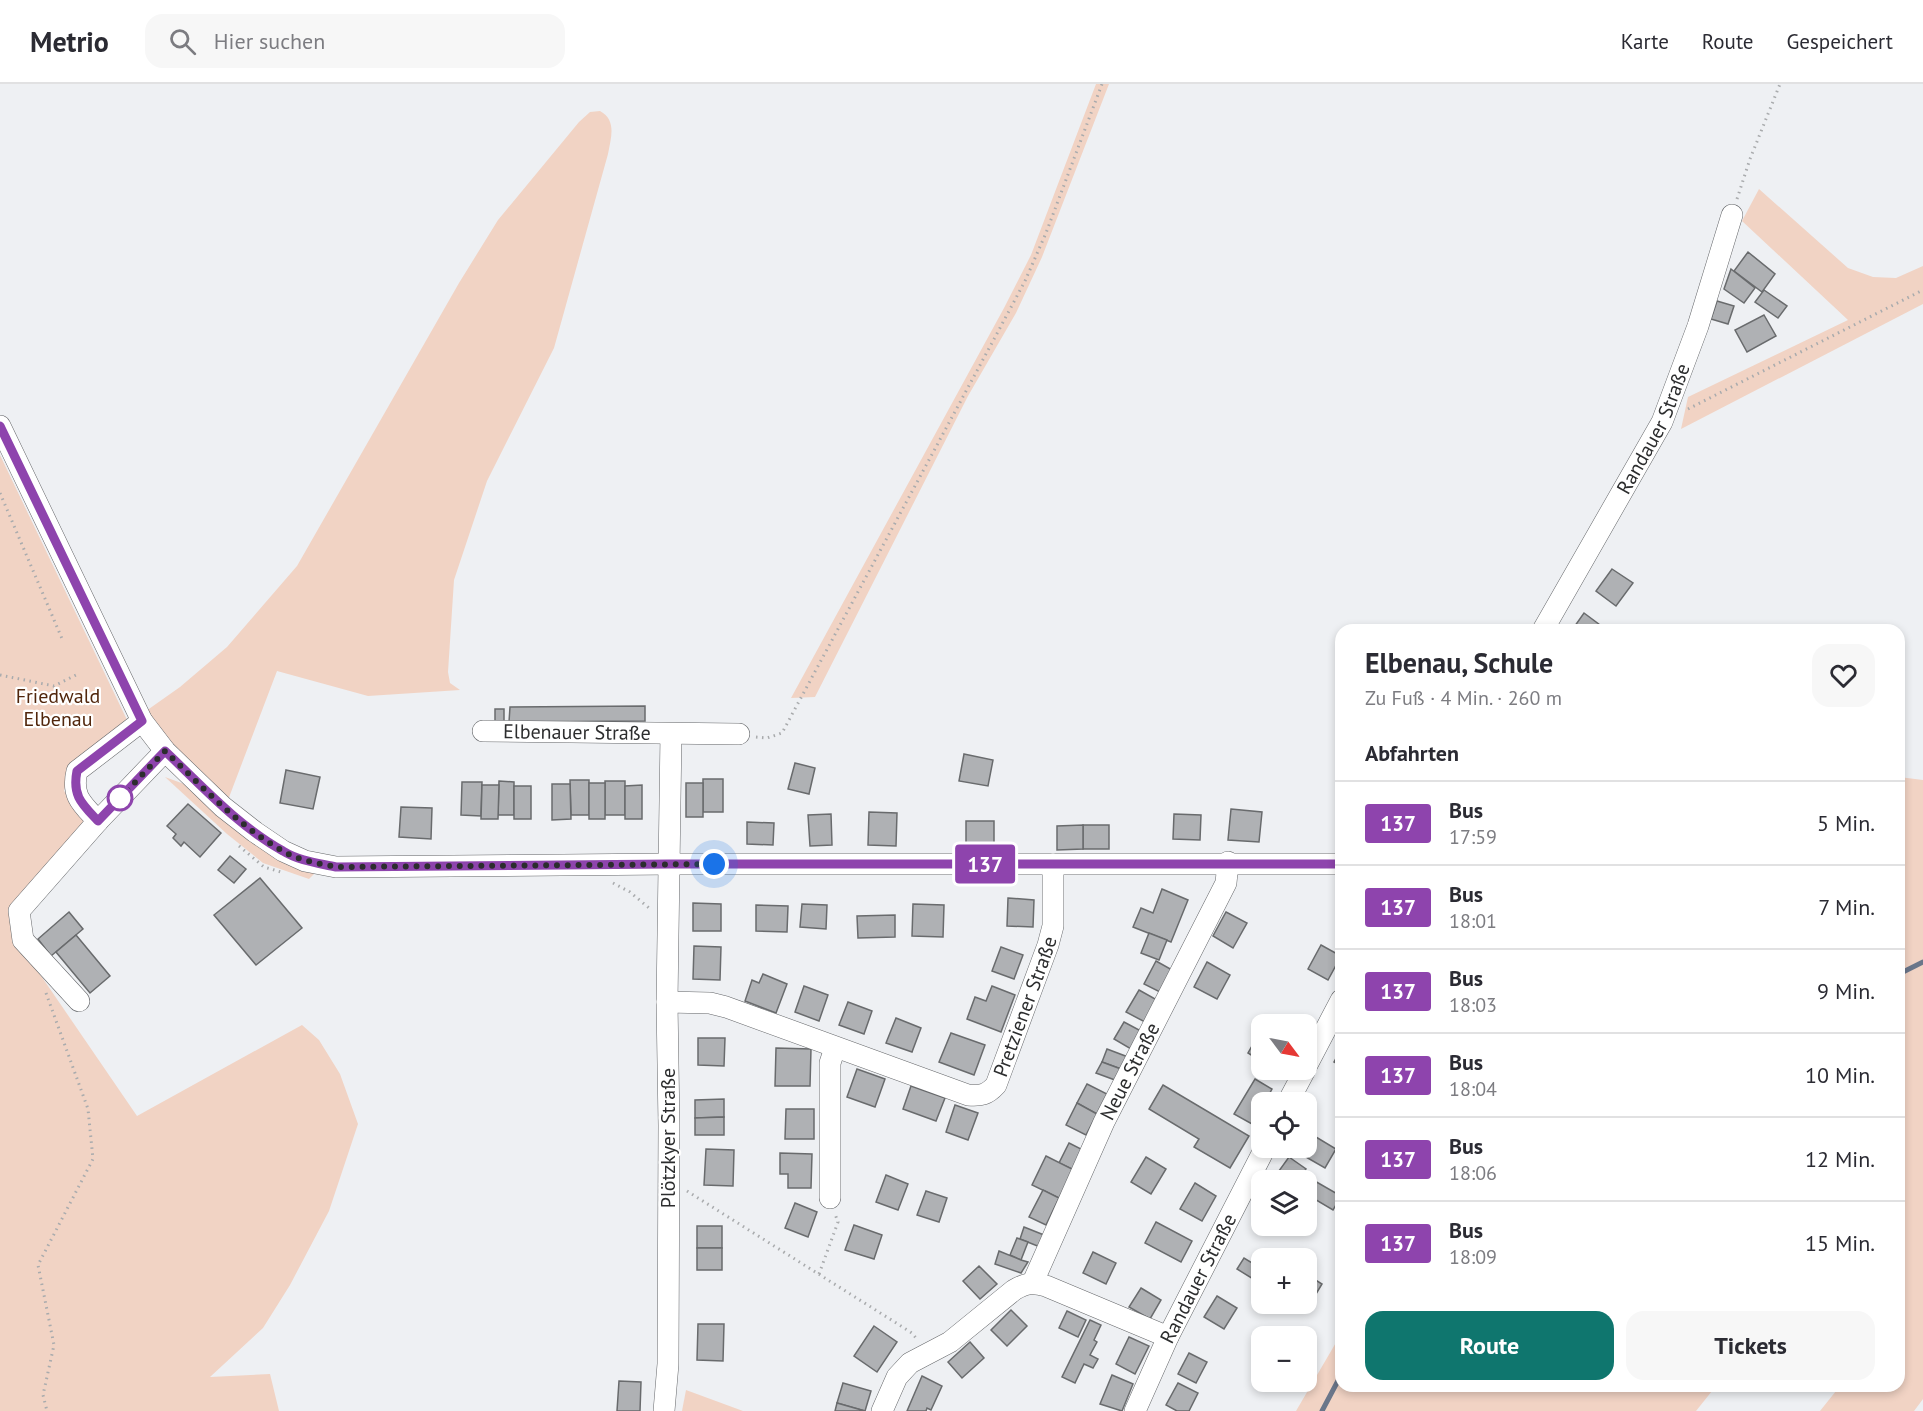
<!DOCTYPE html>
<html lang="de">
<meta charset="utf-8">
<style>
:root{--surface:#fff;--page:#f7f7f7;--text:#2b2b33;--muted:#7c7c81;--line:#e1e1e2;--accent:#0f766e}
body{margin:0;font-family:"PT Sans",sans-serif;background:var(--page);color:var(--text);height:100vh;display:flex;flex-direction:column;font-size:22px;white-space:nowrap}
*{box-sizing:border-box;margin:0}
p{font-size:20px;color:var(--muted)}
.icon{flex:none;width:33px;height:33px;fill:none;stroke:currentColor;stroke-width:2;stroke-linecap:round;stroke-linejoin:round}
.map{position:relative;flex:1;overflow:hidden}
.panel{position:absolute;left:1335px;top:540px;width:570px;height:768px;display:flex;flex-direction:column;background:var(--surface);border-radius:18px;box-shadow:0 3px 9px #0003}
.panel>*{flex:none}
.badge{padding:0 12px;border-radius:4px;font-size:21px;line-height:39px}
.needle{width:39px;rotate:122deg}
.buttons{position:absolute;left:1251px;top:930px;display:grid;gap:12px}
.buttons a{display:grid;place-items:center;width:66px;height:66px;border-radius:12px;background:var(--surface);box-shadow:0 3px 9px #0003;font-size:30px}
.you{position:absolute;width:30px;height:30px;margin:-15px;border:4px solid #fff;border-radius:50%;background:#1a73e8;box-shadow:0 0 0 9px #1a73e833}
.map>.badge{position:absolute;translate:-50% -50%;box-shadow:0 0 0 3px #fff}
h2{padding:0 30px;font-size:22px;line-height:54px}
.round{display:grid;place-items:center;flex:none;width:63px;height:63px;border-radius:18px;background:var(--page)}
.overview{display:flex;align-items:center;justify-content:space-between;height:102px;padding:0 30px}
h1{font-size:28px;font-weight:600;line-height:45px}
.primary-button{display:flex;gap:12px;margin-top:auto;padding:12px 30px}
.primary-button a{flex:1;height:69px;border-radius:18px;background:var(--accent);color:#fff;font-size:24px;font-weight:600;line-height:69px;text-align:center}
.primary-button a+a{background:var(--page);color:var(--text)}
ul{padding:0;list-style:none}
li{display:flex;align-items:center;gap:18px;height:84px;padding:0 30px;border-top:2px solid var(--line)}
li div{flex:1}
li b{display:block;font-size:22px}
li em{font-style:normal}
li .badge{min-width:66px;font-weight:700;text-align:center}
header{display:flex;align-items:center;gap:36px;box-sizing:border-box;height:84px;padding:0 30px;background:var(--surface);border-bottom:2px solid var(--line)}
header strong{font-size:28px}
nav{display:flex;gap:33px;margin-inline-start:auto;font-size:21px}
.search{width:420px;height:54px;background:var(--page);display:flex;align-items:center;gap:15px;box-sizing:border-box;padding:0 21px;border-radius:18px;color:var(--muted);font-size:22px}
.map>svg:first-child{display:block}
.green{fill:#f1d3c4}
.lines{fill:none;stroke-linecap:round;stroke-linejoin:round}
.stream{stroke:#6a768a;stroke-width:5}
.building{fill:#afb1b4;stroke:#696b6d;stroke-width:1.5}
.minor-casing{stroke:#65676a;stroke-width:22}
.path{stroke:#a9abad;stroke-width:3;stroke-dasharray:1.5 4.5;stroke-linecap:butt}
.minor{stroke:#fff;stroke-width:21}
.line-casing{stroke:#fff;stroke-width:14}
.line{stroke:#8e44ad;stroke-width:9}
.walk{stroke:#2c2d2e;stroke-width:6;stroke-dasharray:0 10.8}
.stop-dot{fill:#fff;stroke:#8e44ad;stroke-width:3}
.labels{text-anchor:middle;stroke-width:4.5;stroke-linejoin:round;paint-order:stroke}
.street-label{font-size:20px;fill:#2c2d2e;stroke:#fff}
.park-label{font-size:20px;fill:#51260c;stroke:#fff}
</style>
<header>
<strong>Metrio</strong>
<div class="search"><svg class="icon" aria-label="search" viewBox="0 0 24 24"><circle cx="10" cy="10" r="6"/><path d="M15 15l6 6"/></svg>Hier suchen</div>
<nav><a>Karte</a><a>Route</a><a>Gespeichert</a></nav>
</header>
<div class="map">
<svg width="1923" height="1327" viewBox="0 0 1923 1327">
<rect width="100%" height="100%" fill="#eef0f3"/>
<g class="green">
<polygon points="1096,0 1109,0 1042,173 1016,229 968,312 815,613 791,614 1004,224 1031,171"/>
<path d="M600,27C617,36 611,54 608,70L554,264L487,397L454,496L448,588L450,599L460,606L368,612L277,587L228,716L171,662L146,627L180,603L227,563L297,482L459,199L498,136L579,38L590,28Z"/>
<polygon points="1759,105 1848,184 1873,193 1896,194 1923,182 1923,220 1681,345 1688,313 1848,236 1742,137"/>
<polygon points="0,371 129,640 69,687 64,707 89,733 11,828 22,864 137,1032 302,941 319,956 340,990 358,1040 329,1127 290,1201 263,1244 210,1293 270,1290 279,1327 0,1327"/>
<polygon points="165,693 184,700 315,789 309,795 263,779 227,750"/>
<polygon points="1899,693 1923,696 1923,1315 1914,1327 1820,1327 1840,1302 1899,1302"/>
<polygon points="1341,1250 1341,1302 1716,1302 1696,1327 1296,1327"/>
<polygon points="686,1306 743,1327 682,1327"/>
</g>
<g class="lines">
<g class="stream">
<polyline points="1899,890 1923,878"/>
<polyline points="1322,1327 1341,1291"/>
</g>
</g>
<g class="building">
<polygon points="1748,168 1775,190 1762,208 1734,187"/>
<polygon points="1731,185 1755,204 1744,219 1724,205"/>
<polygon points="1764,206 1787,222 1778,234 1755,218"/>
<polygon points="1717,217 1734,222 1728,240 1711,235"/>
<polygon points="1764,231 1776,252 1747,268 1735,246"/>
<polygon points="1612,485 1633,499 1616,522 1596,507"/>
<polygon points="1584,529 1600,541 1597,546 1572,546"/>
<polygon points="645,622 645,637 509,638 510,623"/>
<rect x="495" y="625" width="9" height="13"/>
<polygon points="964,670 993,676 988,702 959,697"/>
<polygon points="795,679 815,684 809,710 788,705"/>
<polygon points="286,686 320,693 313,725 280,719"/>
<rect x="703" y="695" width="20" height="33"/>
<polygon points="570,696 589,696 589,731 571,731"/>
<polygon points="499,697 514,698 514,731 498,731"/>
<rect x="605" y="697" width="20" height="34"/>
<polygon points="462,698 482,698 481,732 461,731"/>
<rect x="589" y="699" width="16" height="36"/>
<rect x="686" y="699" width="17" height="34"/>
<polygon points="552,700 570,700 571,735 552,736"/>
<polygon points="482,701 499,701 498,735 481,735"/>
<polygon points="642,701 642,735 625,735 625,702"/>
<rect x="514" y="702" width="17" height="33"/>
<polygon points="188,720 221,749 200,773 184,758 181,762 173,754 176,750 167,742"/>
<polygon points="401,723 432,724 431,755 399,753"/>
<polygon points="1231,725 1262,728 1259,758 1228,756"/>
<polygon points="869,728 897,729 896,762 868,761"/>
<polygon points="831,730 832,761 810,762 808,731"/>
<polygon points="1174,730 1201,731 1200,756 1173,755"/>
<rect x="966" y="737" width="28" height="27"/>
<polygon points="747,738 774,739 773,761 747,760"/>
<rect x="1083" y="741" width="26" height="24"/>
<polygon points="1083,741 1083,765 1057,766 1057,742"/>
<polygon points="230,772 246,785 234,799 218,786"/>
<polygon points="260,794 302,844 256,881 214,831"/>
<polygon points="1162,805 1188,816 1171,858 1133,843 1141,824 1153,829"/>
<polygon points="1008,814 1034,816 1033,843 1007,842"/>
<polygon points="693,819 721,820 721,847 693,847"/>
<polygon points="802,820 827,821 826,845 800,843"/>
<polygon points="913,820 944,821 943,853 912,852"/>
<polygon points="756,821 788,822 787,848 756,847"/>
<polygon points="69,828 83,845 51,872 38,855"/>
<polygon points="1226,828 1247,839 1233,864 1213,852"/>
<polygon points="895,831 895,853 858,854 857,832"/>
<polygon points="1149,849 1167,856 1159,876 1141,869"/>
<polygon points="76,851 110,892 90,909 56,868"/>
<polygon points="1321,861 1341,872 1328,896 1308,885"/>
<polygon points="694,862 721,863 720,896 693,895"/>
<polygon points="1001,863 1023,871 1014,895 992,887"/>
<polygon points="1156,877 1174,887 1162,909 1144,900"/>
<polygon points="1207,878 1230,891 1217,915 1194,903"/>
<polygon points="763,890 787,900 776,929 745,917 752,896 759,899"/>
<polygon points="804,902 828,911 819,937 795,928"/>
<polygon points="992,902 1015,911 1001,948 967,935 975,913 986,917"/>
<polygon points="1139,906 1157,916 1145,938 1126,928"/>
<polygon points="848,918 872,927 864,950 839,941"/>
<polygon points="896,934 921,944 912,968 886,959"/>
<polygon points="1124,938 1141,947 1131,965 1114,955"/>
<polygon points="951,949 985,961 974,991 939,978"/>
<polygon points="698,954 725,954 724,982 698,981"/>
<polygon points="1256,955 1262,958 1262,978 1248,969"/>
<polygon points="776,964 811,965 810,1002 775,1002"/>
<polygon points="1107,965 1128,973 1121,985 1102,978"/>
<polygon points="1341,965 1341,982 1334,978"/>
<polygon points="1102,978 1121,985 1115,996 1096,989"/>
<polygon points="857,985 885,995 875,1023 847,1013"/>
<polygon points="1255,995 1272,1005 1265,1018 1262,1018 1262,1024 1252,1040 1234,1030"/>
<polygon points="1087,1000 1107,1010 1097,1030 1077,1019"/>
<polygon points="1163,1001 1249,1052 1230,1084 1194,1063 1199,1055 1149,1025"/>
<polygon points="911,1002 945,1014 936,1037 903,1025"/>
<polygon points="724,1015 724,1033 695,1034 695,1016"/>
<polygon points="1077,1019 1097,1030 1086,1051 1066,1041"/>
<polygon points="955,1021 978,1029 968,1056 946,1048"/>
<polygon points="786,1025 814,1025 814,1055 785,1055"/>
<polygon points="724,1033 724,1051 695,1051 695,1034"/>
<polygon points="1306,1047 1336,1065 1325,1084 1292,1065 1306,1064"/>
<polygon points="1069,1059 1083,1066 1074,1086 1059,1079"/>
<polygon points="706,1065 734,1066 733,1102 704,1101"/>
<polygon points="780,1069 812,1070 811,1104 788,1104 788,1090 780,1090"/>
<polygon points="1046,1072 1074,1086 1059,1114 1032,1101"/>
<polygon points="1146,1073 1166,1085 1151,1110 1131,1098"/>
<polygon points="1289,1073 1306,1085 1298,1096 1284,1096 1276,1091"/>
<polygon points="886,1091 908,1100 898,1126 876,1118"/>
<polygon points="1313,1096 1341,1112 1333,1126 1306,1110"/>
<polygon points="1195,1099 1216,1112 1202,1137 1180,1125"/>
<polygon points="1043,1106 1059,1114 1046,1141 1029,1133"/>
<polygon points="926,1107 947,1114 939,1138 917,1131"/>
<polygon points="795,1119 817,1128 808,1153 785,1144"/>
<polygon points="1156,1138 1192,1157 1181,1178 1145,1159"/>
<polygon points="854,1141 882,1151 874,1175 845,1166"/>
<rect x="697" y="1142" width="25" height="22"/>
<polygon points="1273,1142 1289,1142 1284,1149"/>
<polygon points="1024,1143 1044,1151 1040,1163 1020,1155"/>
<polygon points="1017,1154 1028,1158 1021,1176 1010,1171"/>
<rect x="697" y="1164" width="25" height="22"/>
<polygon points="1266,1165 1281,1174 1262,1174 1262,1193 1258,1198 1237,1185 1244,1174 1257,1182"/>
<polygon points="999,1167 1021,1176 1028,1178 1021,1189 995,1180"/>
<polygon points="1093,1168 1116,1179 1106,1200 1083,1189"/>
<polygon points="979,1182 997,1200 980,1215 963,1197"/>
<polygon points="1306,1190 1322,1200 1310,1220 1306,1218"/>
<polygon points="1141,1204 1161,1216 1150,1235 1129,1223"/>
<polygon points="1217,1212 1237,1224 1224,1245 1204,1233"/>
<polygon points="1011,1226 1027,1242 1007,1262 991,1246"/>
<polygon points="1067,1227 1086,1236 1078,1253 1059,1244"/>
<polygon points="1090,1236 1101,1241 1094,1256 1097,1258 1090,1271 1098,1275 1093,1284 1084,1280 1075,1299 1062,1293"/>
<polygon points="698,1240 724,1240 723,1277 697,1276"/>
<polygon points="874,1242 897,1258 877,1288 854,1272"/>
<polygon points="1129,1253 1149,1262 1135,1290 1116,1280"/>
<polygon points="970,1258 984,1274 962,1294 948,1278"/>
<polygon points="1189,1269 1207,1278 1196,1299 1178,1290"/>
<polygon points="1112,1291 1133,1300 1122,1327 1100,1320"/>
<polygon points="922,1292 942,1302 931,1326 927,1324 926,1327 907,1327"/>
<polygon points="619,1297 641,1298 640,1327 617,1327"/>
<polygon points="843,1299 871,1307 865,1327 837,1319"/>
<polygon points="1178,1299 1198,1309 1189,1327 1177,1327 1166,1321"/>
<polygon points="837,1319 865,1327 835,1327"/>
</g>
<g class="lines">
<g class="minor-casing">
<g id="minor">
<polyline points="0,342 142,637 165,667 223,723 255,748 283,767 305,777 336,783 669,780 1341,780"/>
<path id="s1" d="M1543,546L1662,338L1698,242L1732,131"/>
<path d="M142,637L77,687C71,712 82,720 98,737L165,667"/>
<path id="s2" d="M483,647L739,650"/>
<polyline points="79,917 23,856 19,827 98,737"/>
<path id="s3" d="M667,918L710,919L726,923L968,1011C981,1012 987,1011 996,1001L1048,861L1053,842V780"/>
<polyline points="1306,983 1341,916"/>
<polyline points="1288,1018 1305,986"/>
<polyline points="830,1114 830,979 835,964"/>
<path id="s4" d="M1033,1198L1104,1038L1226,799L1228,778"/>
<polyline points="664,1327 668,1280 669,1041 667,918 671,650"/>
<path d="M882,1327L897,1293L910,1279L950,1258L1014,1206C1026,1199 1033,1198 1046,1202L1168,1253"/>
<path id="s5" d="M1135,1327L1168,1253L1265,1064"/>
</g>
</g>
<g class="path">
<polyline points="1737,115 1750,75 1780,0"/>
<polyline points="1688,325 1923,206"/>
<polyline points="0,409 63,557"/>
<polyline points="0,591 54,602 78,590"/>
<polyline points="756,653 767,654 782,649 993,257 1025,197 1046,149 1102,0"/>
<polyline points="239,762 264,783 281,788"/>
<polyline points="613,799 630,808 649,824"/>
<polyline points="46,909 88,1025 93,1075 38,1181 54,1261 43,1311 47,1327"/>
<polyline points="687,1107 912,1249 916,1254"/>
<polyline points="819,1190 838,1138 835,1130"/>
</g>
<use href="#minor" class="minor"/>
</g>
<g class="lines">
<g class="line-casing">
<path id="line" d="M0,342L142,637L77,687C72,712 82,720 98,737L165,667C202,702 238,742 283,767C299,777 318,779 336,783L669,780H1341"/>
</g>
<use href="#line" class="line"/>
<path class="walk" d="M120,714L165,667C202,702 238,742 283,767C299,777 318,779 336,783L714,780"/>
</g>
<circle class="stop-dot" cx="120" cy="714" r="12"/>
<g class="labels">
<g class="street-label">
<text dy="7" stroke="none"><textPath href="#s1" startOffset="230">Randauer Straße</textPath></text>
<text dy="7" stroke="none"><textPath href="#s2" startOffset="94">Elbenauer Straße</textPath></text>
<text dy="7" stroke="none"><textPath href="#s3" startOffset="432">Pretziener Straße</textPath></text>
<text dy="7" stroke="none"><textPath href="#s4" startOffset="232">Neue Straße</textPath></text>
<text transform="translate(668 1054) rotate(-90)" y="7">Plötzkyer Straße</text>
<text dy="7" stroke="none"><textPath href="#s5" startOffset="147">Randauer Straße</textPath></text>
</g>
<g class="park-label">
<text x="58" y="619">Friedwald<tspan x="58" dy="23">Elbenau</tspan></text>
</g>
</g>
</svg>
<div class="buttons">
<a><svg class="needle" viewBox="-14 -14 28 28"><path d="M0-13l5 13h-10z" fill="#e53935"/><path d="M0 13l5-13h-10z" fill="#7c7c81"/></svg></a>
<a><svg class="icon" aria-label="locate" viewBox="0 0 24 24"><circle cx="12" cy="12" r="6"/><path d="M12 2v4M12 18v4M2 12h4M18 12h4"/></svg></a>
<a><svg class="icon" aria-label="layers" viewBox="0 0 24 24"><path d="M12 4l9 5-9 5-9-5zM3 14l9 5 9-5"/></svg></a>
<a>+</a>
<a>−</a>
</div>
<div class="you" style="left:714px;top:780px"></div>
<b class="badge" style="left:985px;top:780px;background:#8e44ad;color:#fff">137</b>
<section class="panel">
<div class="overview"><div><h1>Elbenau, Schule</h1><p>Zu Fuß · 4 Min. · 260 m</p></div><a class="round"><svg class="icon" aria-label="heart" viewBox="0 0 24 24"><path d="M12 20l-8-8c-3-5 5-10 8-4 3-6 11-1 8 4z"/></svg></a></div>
<h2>Abfahrten</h2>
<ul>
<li><span class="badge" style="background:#8e44ad;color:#fff">137</span><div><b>Bus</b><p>17:59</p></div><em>5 Min.</em></li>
<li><span class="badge" style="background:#8e44ad;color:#fff">137</span><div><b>Bus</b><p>18:01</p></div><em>7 Min.</em></li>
<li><span class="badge" style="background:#8e44ad;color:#fff">137</span><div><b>Bus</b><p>18:03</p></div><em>9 Min.</em></li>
<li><span class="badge" style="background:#8e44ad;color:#fff">137</span><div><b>Bus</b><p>18:04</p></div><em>10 Min.</em></li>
<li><span class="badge" style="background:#8e44ad;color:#fff">137</span><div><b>Bus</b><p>18:06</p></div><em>12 Min.</em></li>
<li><span class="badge" style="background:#8e44ad;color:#fff">137</span><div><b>Bus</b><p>18:09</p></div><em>15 Min.</em></li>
</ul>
<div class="primary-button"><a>Route</a><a>Tickets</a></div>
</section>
</div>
